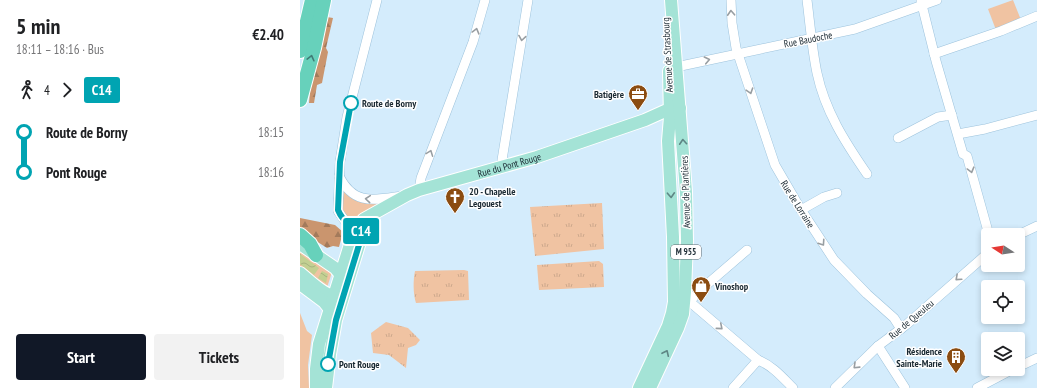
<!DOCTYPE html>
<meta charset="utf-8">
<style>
:root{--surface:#fff;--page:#f2f2f2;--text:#202124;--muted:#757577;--accent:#111827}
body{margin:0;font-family:"PT Sans Narrow",sans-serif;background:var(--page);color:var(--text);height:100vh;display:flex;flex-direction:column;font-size:15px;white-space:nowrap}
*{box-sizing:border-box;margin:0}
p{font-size:13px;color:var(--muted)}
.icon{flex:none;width:22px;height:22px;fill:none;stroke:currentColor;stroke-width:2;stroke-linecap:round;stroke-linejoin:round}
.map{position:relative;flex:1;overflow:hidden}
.drawer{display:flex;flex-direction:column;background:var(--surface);width:300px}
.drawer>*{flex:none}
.badge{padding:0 8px;border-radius:3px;font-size:14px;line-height:26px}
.needle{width:26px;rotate:282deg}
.buttons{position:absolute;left:681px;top:228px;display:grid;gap:8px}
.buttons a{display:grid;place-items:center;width:44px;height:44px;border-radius:4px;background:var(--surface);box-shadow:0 2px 6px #0003;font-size:20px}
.map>.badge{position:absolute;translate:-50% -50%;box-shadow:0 0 0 2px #fff}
.legs{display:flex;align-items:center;gap:6px;height:44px;padding:0 16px;font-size:13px}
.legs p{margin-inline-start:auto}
.summary{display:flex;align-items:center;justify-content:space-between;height:68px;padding:0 16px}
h1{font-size:22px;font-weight:600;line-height:30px}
.cta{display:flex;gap:8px;margin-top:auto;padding:8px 16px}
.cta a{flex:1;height:46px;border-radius:4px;background:var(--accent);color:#fff;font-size:16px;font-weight:600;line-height:46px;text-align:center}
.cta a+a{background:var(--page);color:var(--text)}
ul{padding:0 16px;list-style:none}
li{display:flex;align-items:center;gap:14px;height:40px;font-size:15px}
li i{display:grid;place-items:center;width:6px;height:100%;margin:0 5px;background:currentColor}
li i::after{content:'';width:10px;height:10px;margin:-5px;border:3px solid;border-radius:50%;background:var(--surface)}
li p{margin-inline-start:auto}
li:first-child i{background:linear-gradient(#0000 50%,currentColor 0)}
li:last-child i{background:linear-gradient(currentColor 50%,#0000 0)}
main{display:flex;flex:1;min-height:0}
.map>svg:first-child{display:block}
.grass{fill:#f0c3a2}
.forest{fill:url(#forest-firs)}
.park{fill:url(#park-tufts)}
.water{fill:url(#water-waves)}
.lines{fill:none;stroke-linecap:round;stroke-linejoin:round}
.minor-casing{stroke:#9dc3dc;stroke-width:10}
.major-casing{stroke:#fff;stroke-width:14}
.highway-casing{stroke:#fff;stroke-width:16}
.minor{stroke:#fff;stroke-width:9}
.major{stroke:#a4e3d6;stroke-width:12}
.highway{stroke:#67d1bb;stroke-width:14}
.oneway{stroke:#989ea2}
.oneway2{stroke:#407c76}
.oneway3{stroke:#5e8684}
.line-1-casing{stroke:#fff;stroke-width:9}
.line-1{stroke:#00a4b2;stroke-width:6}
.stop-1-dot{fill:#fff;stroke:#00a4b2;stroke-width:2}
.labels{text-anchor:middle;stroke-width:3;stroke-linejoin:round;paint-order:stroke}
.shield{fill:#fff;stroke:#5e686f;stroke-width:1}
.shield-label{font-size:9px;font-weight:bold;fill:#192831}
.street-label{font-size:10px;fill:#192831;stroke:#fff}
.poi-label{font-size:10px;font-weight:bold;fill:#192831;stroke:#fff;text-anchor:end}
.stop-label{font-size:10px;font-weight:bold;fill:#192831;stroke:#fff;text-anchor:start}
</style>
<main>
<section class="drawer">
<div class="summary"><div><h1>5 min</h1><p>18:11 – 18:16 · Bus</p></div><b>€2.40</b></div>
<div class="legs"><svg class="icon" aria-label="walk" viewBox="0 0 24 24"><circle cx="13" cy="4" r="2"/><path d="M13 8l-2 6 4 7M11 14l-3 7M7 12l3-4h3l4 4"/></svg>4<svg class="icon" aria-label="forward" viewBox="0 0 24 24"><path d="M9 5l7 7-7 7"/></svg><b class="badge" style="background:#00a4b2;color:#fff">C14</b></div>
<ul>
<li><i style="color:#00a4b2"></i><b>Route de Borny</b><p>18:15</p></li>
<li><i style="color:#00a4b2"></i><b>Pont Rouge</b><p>18:16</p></li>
</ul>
<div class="cta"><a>Start</a><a>Tickets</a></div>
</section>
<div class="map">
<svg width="737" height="388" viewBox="0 0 737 388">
<defs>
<pattern id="forest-firs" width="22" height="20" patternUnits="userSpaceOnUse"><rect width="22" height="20" fill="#ca956e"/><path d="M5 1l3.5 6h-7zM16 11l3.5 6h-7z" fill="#a37a5b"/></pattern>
<pattern id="park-tufts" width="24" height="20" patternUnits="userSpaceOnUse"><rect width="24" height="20" fill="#f0c3a2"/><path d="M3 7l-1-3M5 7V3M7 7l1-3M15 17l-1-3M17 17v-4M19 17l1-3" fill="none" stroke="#cda88c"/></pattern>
<pattern id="water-waves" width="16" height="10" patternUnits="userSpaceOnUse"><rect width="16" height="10" fill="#c3d092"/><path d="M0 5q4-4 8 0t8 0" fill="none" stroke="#a7b37e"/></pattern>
</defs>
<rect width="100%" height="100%" fill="#d4ecfc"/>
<g class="grass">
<polygon points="713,0 721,20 696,30 688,9"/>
<polygon points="42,188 47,192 91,199 52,223 42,212"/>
<polygon points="0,249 32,272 26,291 0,272"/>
<polygon points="0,313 7,331 12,335 8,365 9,388 0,388"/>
</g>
<g class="forest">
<polygon points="27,17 33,18 26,48 28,52 22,83 17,85 14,103 9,103 11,81"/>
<polygon points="0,218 35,225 43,232 39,247 33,246 27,248 2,232 0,231"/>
</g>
<g class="park">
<polygon points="302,203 304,249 235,256 230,207"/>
<polygon points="299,261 303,264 304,287 239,290 237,265"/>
<path d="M164,270L168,271L169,300L116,303C113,294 113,280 115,271Z"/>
<polygon points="86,322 108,328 120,340 116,345 108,348 106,368 89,355 73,353 71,333"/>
</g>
<g class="water">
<polygon points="0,254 19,268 14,275 0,264"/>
<polygon points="22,271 28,274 26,283 18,278"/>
</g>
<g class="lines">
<g class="minor-casing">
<g id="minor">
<polyline points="431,0 432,23 436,48 475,165 500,208 534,260 567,294 594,318 601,329"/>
<path d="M507,0C510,24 512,49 517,73C525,111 545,142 567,174"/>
<polyline points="621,1 636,61 663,154 667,156 689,235"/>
<polyline points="634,54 701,31 737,16"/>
<polyline points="376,67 555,29 637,0"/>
<polyline points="658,134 685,129 737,115"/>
<polyline points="598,138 638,117 652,115"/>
<polyline points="203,166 202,160 228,0"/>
<path d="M39,176C54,206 74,200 102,196"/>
<polyline points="119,190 121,178 173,42 185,0"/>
<polyline points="501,210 524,197 537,193"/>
<polyline points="60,231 45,221 38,211 40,162 47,117 77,0"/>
<polyline points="718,235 737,226"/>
<path d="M390,302L458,360C473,366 482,377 493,388"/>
<polyline points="385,304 390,302 397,293 447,250"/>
<polyline points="578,346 605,388"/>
<polyline points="718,367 737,358"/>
<polyline points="433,388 458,360"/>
<polyline points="535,388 578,346 606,325 688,253"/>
<polyline points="677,388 713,369"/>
</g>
</g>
<g class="major-casing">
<g id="major">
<polyline points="0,244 35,268 44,279"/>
<path d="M0,273C10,281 28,300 41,296"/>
<polyline points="0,284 24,302 28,307"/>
<path id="s1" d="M16,388V369L19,344L53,235L55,229L64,219L107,195L119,190L237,157L345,120L365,111L380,108"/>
<polyline points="26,388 30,354 36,320 63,232 71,218"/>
<polyline points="339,388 368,326 372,313 374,302 373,237 368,141 370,117 369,71"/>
<polyline points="350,388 378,328 383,314 385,292 387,241 386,192 371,0"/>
</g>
</g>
<g class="highway-casing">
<g id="highway">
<polyline points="0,51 12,0"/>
<polyline points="0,100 14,48 24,0"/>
<polyline points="0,235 10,244 16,255"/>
</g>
</g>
<use href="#minor" class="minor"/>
<use href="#major" class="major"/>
<use href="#highway" class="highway"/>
</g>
<defs><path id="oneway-chevron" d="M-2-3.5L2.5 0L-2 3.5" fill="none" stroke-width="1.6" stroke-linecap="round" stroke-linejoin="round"/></defs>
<g class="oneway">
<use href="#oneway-chevron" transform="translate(431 13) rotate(-93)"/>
<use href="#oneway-chevron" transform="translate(176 31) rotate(-75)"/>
<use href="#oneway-chevron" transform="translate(222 38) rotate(99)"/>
<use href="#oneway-chevron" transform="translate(407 60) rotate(-12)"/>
<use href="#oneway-chevron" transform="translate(450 91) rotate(72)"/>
<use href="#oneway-chevron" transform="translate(130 153) rotate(-69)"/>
<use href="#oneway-chevron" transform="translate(671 170) rotate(75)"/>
<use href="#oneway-chevron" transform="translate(68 199) rotate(-175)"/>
<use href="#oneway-chevron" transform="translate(522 243) rotate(56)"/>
<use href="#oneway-chevron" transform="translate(658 278) rotate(138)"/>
<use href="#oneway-chevron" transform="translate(420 327) rotate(40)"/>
<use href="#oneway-chevron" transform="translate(556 366) rotate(136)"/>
</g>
<use class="oneway2" href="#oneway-chevron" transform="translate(11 58) rotate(-76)"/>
<g class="oneway3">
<use href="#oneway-chevron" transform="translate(383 142) rotate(-94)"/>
<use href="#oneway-chevron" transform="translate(371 195) rotate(87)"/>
<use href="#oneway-chevron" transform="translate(366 353) rotate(-65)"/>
</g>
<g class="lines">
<g class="line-1-casing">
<path id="line-1" d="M28,364L36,320L63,232C52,227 43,222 38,210L40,162L51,103"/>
</g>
<use href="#line-1" class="line-1"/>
</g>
<defs>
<g id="office-pin" transform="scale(1)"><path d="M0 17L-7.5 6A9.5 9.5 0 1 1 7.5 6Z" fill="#8b4c11" stroke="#fff"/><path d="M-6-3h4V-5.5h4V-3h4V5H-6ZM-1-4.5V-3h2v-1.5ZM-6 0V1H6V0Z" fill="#fff"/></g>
<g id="church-pin" transform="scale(1)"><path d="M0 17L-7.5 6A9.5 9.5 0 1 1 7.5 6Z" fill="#8b4c11" stroke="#fff"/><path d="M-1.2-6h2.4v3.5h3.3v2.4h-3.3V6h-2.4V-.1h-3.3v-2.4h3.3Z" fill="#fff"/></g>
<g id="shop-pin" transform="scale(1)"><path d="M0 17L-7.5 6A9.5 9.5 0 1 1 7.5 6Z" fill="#8b4c11" stroke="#fff"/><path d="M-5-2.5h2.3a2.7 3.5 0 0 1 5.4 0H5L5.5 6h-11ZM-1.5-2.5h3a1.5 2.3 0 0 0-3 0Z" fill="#fff"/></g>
<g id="building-pin" transform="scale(1)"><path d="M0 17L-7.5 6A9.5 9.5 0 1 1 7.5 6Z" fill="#8b4c11" stroke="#fff"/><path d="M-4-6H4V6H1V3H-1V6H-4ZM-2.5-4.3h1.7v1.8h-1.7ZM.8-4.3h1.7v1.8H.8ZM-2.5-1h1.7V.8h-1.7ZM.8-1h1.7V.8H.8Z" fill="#fff"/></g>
</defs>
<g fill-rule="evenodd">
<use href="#office-pin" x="338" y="94"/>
<use href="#church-pin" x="155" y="197"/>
<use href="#shop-pin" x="401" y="286"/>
<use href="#building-pin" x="656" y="357"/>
</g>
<g class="stop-1-dot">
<circle cx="51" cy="103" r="7"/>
<circle cx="28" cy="364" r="7"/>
</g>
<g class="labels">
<rect class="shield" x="371" y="245" width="30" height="14" rx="3"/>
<g class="shield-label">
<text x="386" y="255">M 955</text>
</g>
<g class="street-label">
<text transform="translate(508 39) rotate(-11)" y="4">Rue Baudoche</text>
<text transform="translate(367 55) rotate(-93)" y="4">Avenue de Strasbourg</text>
<text dy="4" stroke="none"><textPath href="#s1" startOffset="334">Rue du Pont Rouge</textPath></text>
<text transform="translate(385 192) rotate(-92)" y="4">Avenue de Plantières</text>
<text transform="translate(498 204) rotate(58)" y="4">Rue de Lorraine</text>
<text transform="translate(611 319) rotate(-40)" y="4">Rue de Queuleu</text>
</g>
<g class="poi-label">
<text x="324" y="98">Batigère</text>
<text x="169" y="195" text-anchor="start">20 - Chapelle<tspan x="169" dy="12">Legouest</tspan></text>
<text x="415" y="290" text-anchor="start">Vinoshop</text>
<text x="642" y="355">Résidence<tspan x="642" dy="12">Sainte-Marie</tspan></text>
</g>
<g class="stop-label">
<text x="62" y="107">Route de Borny</text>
<text x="39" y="368">Pont Rouge</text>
</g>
</g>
</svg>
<div class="buttons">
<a><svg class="needle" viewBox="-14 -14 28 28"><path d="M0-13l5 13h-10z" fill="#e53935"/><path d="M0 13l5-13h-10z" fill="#757577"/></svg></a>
<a><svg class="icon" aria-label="locate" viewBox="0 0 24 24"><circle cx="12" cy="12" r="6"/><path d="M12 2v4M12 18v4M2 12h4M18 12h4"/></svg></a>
<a><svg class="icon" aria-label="layers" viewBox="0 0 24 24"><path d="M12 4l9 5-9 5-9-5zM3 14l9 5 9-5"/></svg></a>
</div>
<b class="badge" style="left:61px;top:231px;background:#00a4b2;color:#fff">C14</b>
</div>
</main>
